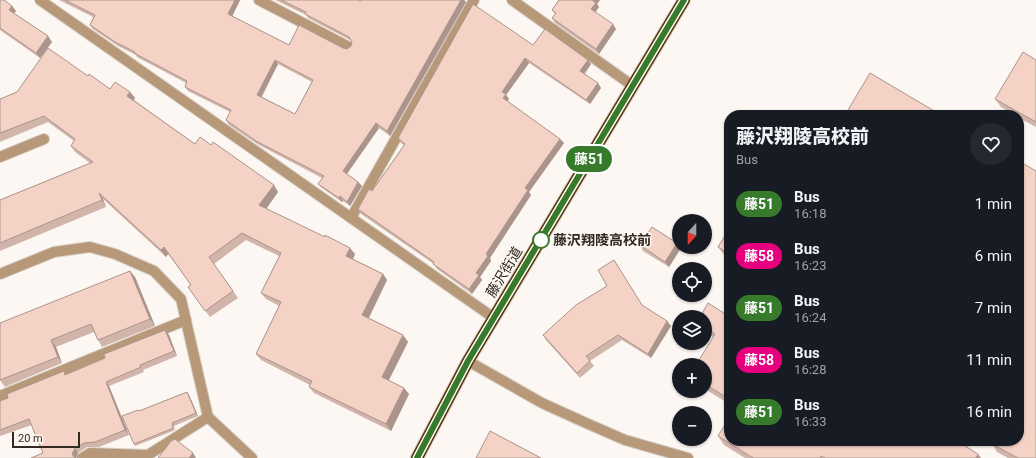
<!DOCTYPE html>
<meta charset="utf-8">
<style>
:root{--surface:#171b24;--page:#242831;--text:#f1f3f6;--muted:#9ea1a6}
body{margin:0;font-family:Roboto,"Noto Sans JP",sans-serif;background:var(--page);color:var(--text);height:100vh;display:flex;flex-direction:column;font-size:15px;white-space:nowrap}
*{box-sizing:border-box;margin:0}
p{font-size:13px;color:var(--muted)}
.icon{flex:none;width:22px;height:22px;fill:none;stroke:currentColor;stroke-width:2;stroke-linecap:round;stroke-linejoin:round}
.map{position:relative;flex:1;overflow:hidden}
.sheet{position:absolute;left:724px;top:110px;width:300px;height:336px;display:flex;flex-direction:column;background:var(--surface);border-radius:16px;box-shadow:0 1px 3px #0004}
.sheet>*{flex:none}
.badge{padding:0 8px;border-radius:13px;font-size:14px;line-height:26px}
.needle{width:26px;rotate:201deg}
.controls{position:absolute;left:672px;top:214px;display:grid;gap:8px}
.controls a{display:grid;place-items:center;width:40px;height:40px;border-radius:50%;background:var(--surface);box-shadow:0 1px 3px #0004;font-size:20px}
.scale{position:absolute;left:12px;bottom:10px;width:68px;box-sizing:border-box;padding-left:4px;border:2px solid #322a20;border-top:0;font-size:11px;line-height:14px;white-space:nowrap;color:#322a20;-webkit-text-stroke:3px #fcf7f2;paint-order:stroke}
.map>.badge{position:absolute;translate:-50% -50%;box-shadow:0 0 0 2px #fff}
.round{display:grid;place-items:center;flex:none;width:42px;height:42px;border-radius:21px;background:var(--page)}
.summary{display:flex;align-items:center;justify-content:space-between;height:68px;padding:0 12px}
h1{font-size:19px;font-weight:800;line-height:30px}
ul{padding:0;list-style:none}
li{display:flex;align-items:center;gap:12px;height:52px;padding:0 12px}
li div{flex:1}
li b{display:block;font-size:15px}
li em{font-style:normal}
li .badge{min-width:44px;font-weight:700;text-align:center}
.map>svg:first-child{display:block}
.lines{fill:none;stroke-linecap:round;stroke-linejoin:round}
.minor-casing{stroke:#d8d2cc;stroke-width:12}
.highway-casing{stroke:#d8d2cc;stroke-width:14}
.minor{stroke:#b79878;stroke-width:10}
.highway{stroke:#573303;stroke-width:12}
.wall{fill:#d2b5aa;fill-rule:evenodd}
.shaded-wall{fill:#ab948b}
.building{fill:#f4d3c6;stroke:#ab948b;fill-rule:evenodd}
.line-casing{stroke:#fff;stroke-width:9}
.line{stroke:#387a2b;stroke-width:6}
.stop-dot{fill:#fff;stroke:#387a2b;stroke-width:2}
.labels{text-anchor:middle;stroke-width:3;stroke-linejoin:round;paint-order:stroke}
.stop-label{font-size:14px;font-weight:bold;fill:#322a20;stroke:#fcf7f2;text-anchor:start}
.street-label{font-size:14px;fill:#322a20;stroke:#fcf7f2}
</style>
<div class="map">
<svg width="1036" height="458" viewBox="0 0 1036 458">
<rect width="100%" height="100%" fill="#fcf7f2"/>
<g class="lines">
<g class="minor-casing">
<g id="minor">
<polyline points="40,0 494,318"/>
<polyline points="259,0 349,47"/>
<polyline points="512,0 633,86"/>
<polyline points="0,157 44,139"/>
<polyline points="351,218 474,0"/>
<polyline points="0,274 54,252 90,247 115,254 154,271 181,299 208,417 252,458"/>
<polyline points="468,361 542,403 586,423 625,440 688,458"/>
<polyline points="0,396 186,320"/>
<polyline points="82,458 90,453 148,455 208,417"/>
</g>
</g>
<g class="highway-casing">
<polyline id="highway" points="417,458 468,361 684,0"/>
</g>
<use href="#minor" class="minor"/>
<use href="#highway" class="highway"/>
</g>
<g class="wall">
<polygon points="0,0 12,6 16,11 14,13 52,42 40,58 0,30"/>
<path d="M59,0H240L232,16L289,45L347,49L351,46L352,42V41L308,18L306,15L275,0H358L360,1L361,0H464L466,2L390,136L379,128L347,174L358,182L362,186L350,206L343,201L342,202L322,188L318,184L322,178L259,145L229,125L226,120L230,112L188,91L185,87L186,83L137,57L136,55L118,46L93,29L90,25L93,17ZM278,64L312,82L295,114L262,97Z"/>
<polygon points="559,0 600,0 597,4 599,7 595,12 616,29 599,54 555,23 552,18 555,14 552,10"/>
<polygon points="533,45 591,64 585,74 601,88 590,104 529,63 506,95 509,99 507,101 560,139 564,143 529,192 531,195 490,258 491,261 480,277 482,280 472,294 437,269 434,264 361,214 358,209 372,191 404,145 401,143 398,138"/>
<polygon points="1036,60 1036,127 1019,118 1019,115 1015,115 1001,107 995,99"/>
<polygon points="88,76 110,89 130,92 135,98 134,100 195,144 278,192 266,209 355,254 353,259 383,274 387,280 369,318 403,335 408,342 388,380 409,394 391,431 314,393 309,387 310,385 261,360 256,354 279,306 266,299 261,293 279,256 246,240 214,264 238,298 210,317 188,287 191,285 168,254 166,257 103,199 106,207 0,251 0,200 90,163 75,152 71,146 74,141 48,122 0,142 0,99"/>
<polygon points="729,230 729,259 724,255 718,247"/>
<polygon points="677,243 679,245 679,247 681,248 669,267 643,251 640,245"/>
<polygon points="614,260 642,306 667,321 671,326 651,358 622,340 590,361 594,366 580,378 546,340 543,335 607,286"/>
<polygon points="130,271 135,277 155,326 102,347 98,340 94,332 56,347 62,363 5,387 0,380"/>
<polygon points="729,311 729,404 705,389 705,365 713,337 705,332 705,317 727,315"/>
<polygon points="169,335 177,356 143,370 144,372 109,386 129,435 99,447 87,447 78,453 76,458 31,458 43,453 32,425 0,436 0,401 66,374"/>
<polygon points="187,392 189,395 198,416 174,426 175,430 173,431 135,446 134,444 138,410 139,411"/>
<polygon points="718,436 981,458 745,458 724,445"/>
<polygon points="992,444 1036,458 1008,458 997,452"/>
</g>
<g class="shaded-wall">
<polygon points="235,0 240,0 231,19 228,14"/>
<polygon points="461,0 464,0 466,2 390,136 387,131"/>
<polygon points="593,0 600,0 597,4 599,7 594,14 591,9"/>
<polygon points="12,6 16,11 13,15 9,10"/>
<polygon points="613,24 616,29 599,54 596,49"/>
<polygon points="48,36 52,42 40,58 36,53"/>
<polygon points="525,58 529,63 506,95 509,99 506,103 503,98 502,92"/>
<polygon points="275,60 278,64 260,99 257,95"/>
<polygon points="588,60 591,64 583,75 580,71"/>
<polygon points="598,83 601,88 590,104 586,100"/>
<polygon points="130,92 135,98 132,103 127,96"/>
<polygon points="376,123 379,128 346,175 343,171"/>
<polygon points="560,139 564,143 529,192 531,195 490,258 491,261 480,277 482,280 472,294 469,289 476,273 486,254 525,188"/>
<polygon points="358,182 362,186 350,206 347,202"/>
<polygon points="274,185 278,192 264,212 259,205"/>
<polygon points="99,193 103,199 106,207 102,200"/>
<polygon points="340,196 343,201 342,202 339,198"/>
<polygon points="677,243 679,245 679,247 680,247 681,248 669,267 665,262"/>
<polygon points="164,247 168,254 166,257 161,250"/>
<polygon points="350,248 355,254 351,263 346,256"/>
<polygon points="130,271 135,277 155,326 150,319"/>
<polygon points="383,274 387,280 367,321 362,315"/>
<polygon points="667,321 671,326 651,358 648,354"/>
<polygon points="165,330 169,335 177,356 174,351"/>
<polygon points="403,335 408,342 387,384 382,377"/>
<polygon points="51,340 56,347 62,363 58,357"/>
<polygon points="106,382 109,386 129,435 125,430"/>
<polygon points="404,388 409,394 391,431 386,424"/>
<polygon points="187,392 189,395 198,416 196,413"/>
<polygon points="75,448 78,453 76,458 75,458 72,454"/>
<polygon points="193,453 196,458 189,458"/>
<polygon points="978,454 981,458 976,458"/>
</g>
<g class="building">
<polygon points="0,0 4,0 12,6 9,10 48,36 36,53 0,28"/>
<path d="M65,0H235L228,14L289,45L299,25L343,48L347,49L351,46L352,42L349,37L305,14L306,12L281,0H358L360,1L361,0H461L387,131L376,123L343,171L358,182L347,202L340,196L339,198L318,184L324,176L256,141L226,120L231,110L185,87L187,81L134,53L135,52L115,42L90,25L95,15ZM275,60L313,80L295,114L257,95Z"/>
<polygon points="559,0 593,0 593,1 596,3 591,9 613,24 596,49 552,18 556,13 552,10"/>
<polygon points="473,4 533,45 545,29 588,60 580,71 598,83 586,100 525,58 502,92 506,94 503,98 560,139 525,188 528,190 486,254 488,256 476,273 479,275 469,289 433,264 434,262 358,209 369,189 372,191 405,144 398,138"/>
<polygon points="48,48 88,76 89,74 110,89 115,82 130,92 127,96 195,144 200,137 211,145 213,142 274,185 259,205 325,237 325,235 350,248 346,256 383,274 362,315 403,335 382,377 404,388 386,424 309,387 312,381 256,354 281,302 261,293 281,253 242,233 209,257 233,291 205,311 188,287 191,285 164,247 161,250 99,193 102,200 0,243 0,200 93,162 71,146 75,139 44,116 0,133 0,99 17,92"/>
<polygon points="1023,52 1036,60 1036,122 995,99"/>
<polygon points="870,73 941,115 845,115"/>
<polygon points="1019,161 1036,171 1036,458 1018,458 992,444 993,441 1019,441"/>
<polygon points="652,227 677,243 665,262 640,245"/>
<polygon points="729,229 729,254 718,247"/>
<polygon points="614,260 642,305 667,321 648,354 618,335 586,356 590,361 577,373 543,335 576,305 607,286 598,270"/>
<polygon points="130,271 150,319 98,340 91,324 51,340 58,357 0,380 0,323"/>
<polygon points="708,303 727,315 729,311 729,399 705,384 705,365 696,365 715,334 705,327 705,317 700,317"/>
<polygon points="165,330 174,351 140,365 141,367 106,382 125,430 95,442 84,443 75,448 72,454 75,458 31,458 43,453 29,419 0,430 0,401 8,398 7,394 64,371 65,375 105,358 104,354"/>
<polygon points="187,392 196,413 172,423 173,427 171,429 134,444 122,416 138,410 139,411"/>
<polygon points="729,418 729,441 957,441 978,454 976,458 825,458 821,456 820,458 753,458 718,436"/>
<polygon points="490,431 541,458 476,458"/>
<polygon points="175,439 193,453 189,458 158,458 171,441"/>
</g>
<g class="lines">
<g class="line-casing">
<polyline id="line" points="417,458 468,361 684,0"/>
</g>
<use href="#line" class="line"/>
</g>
<circle class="stop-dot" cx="541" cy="240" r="8"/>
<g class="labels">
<g class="stop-label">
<text x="553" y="245">藤沢翔陵高校前</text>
</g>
<g class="street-label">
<text transform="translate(504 272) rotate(-59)" y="5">藤沢街道</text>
</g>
</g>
</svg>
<div class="controls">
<a><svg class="needle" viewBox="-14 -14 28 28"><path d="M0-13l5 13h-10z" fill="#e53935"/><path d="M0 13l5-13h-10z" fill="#9ea1a6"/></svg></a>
<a><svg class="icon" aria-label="locate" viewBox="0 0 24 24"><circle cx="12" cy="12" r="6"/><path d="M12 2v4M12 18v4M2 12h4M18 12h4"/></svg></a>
<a><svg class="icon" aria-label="layers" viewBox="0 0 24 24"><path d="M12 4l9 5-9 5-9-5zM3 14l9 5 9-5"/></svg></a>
<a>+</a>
<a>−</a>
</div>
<div class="scale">20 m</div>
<b class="badge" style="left:589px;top:159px;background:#387a2b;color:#fff">藤51</b>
<section class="sheet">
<div class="summary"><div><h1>藤沢翔陵高校前</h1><p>Bus</p></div><a class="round"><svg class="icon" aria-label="heart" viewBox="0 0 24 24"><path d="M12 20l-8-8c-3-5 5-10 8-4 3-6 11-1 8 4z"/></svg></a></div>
<ul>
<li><span class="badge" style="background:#387a2b;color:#fff">藤51</span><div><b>Bus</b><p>16:18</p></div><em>1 min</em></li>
<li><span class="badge" style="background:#e6007e;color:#fff">藤58</span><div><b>Bus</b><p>16:23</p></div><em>6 min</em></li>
<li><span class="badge" style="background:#387a2b;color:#fff">藤51</span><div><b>Bus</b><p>16:24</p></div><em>7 min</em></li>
<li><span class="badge" style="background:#e6007e;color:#fff">藤58</span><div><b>Bus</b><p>16:28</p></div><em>11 min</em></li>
<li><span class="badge" style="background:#387a2b;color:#fff">藤51</span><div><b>Bus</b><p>16:33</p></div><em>16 min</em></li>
</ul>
</section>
</div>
